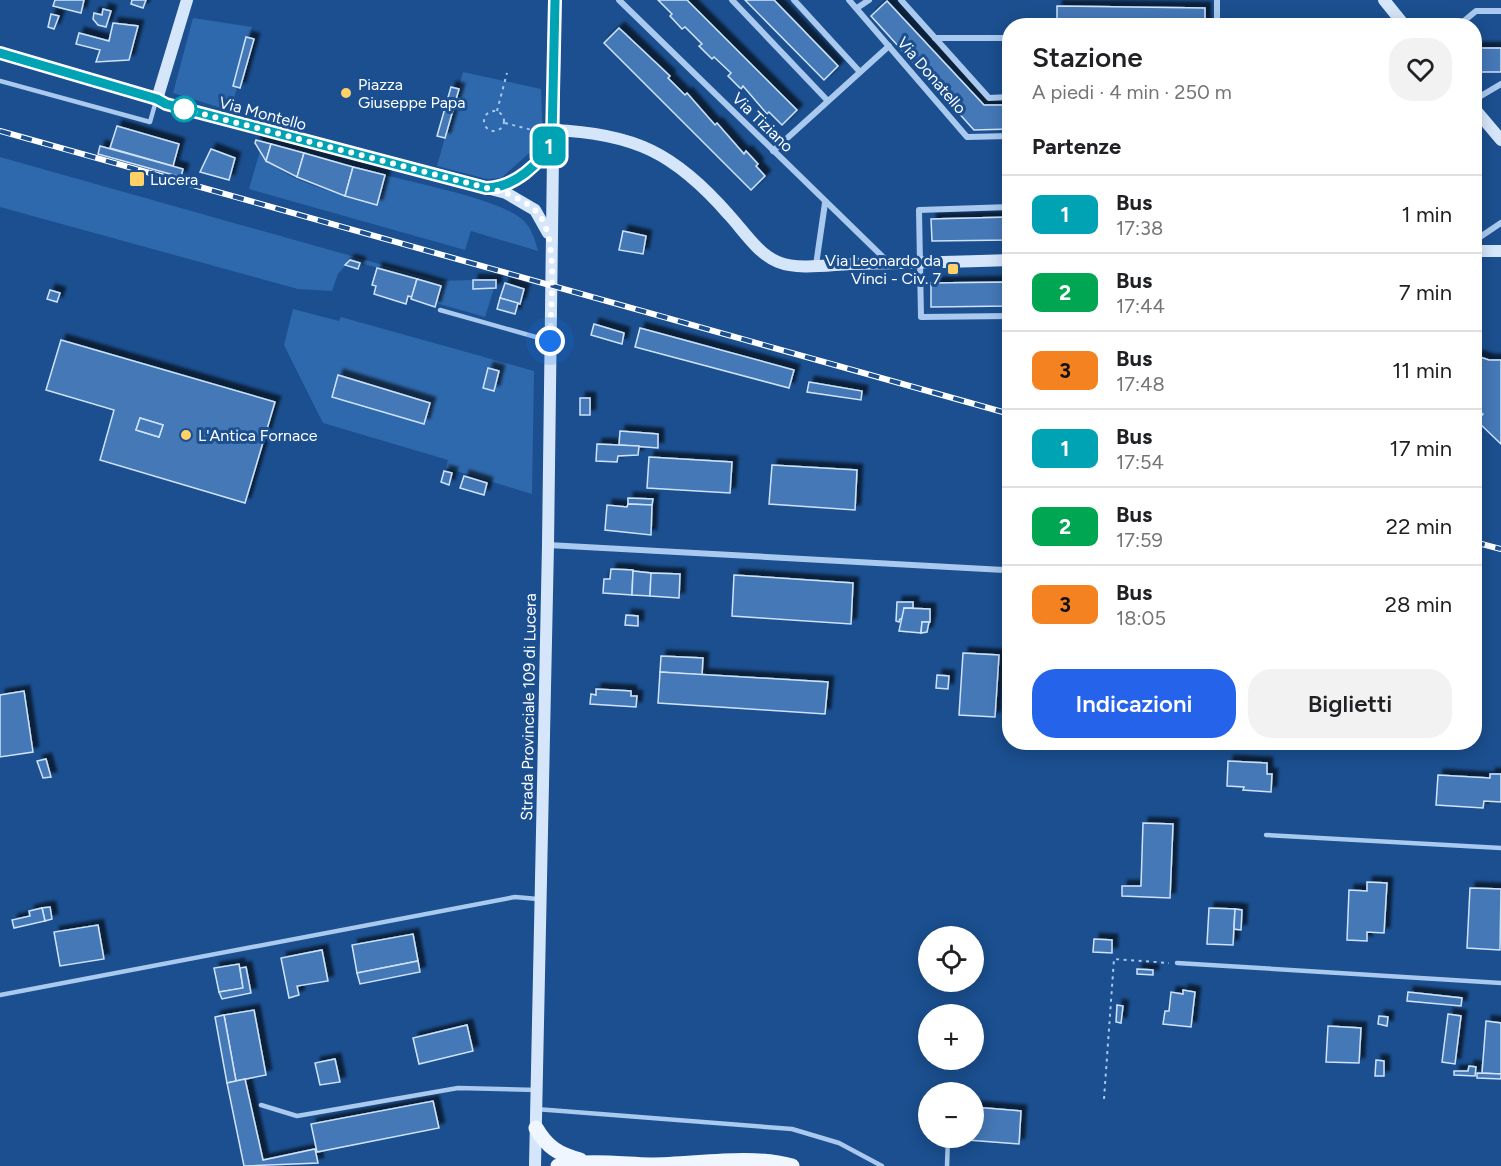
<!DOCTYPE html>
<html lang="it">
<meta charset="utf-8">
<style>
:root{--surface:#fff;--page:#f2f2f2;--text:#202124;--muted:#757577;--line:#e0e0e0;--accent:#2563eb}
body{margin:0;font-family:Figtree,sans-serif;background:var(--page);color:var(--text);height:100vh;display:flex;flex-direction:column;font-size:22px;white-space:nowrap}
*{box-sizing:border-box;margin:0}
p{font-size:20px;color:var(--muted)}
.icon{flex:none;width:33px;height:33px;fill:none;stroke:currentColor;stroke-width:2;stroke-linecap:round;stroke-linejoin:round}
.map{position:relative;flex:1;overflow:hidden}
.drawer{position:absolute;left:1002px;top:18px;width:480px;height:732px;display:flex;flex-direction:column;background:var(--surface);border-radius:24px;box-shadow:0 3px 15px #0003}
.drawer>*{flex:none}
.badge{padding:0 12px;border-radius:9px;font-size:21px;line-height:39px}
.controls{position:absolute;left:918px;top:926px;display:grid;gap:12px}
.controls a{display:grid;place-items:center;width:66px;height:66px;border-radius:50%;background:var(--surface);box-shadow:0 3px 15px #0003;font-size:30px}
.you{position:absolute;width:30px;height:30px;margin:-15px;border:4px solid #fff;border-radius:50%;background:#1a73e8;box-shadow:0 0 0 9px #1a73e833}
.map>.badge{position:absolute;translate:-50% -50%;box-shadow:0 0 0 3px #fff}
h2{padding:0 30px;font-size:22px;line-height:54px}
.round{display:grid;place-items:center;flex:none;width:63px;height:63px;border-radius:24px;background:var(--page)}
.summary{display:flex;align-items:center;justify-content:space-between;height:102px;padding:0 30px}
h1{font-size:28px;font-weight:600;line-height:45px}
.button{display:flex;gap:12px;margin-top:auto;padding:12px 30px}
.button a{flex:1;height:69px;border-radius:24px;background:var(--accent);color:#fff;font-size:24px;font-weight:600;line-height:69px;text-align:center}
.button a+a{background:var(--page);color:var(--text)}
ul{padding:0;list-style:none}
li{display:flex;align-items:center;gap:18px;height:78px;padding:0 30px;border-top:2px solid var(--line)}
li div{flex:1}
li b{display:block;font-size:22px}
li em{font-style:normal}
li .badge{min-width:66px;font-weight:700;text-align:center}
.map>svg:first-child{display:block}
.green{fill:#2e69ad}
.building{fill:#4478b7;stroke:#cfe3fa;stroke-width:1.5;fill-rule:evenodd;filter:url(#shadow)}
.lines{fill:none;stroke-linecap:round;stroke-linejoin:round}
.path{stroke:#a9c9ee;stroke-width:2;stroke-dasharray:3 4.5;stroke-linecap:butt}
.lane{stroke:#a9c9ee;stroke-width:4.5}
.street{stroke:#a9c9ee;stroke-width:6}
.secondary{stroke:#d6e6fa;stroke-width:12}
.primary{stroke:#f0f6ff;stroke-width:15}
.rail-casing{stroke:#fff;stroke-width:6}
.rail{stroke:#1b4f8f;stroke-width:4;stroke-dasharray:11;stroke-linecap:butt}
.line-casing{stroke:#fff;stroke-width:14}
.line{stroke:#00a3b4;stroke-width:9}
.walk{stroke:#fff;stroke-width:6;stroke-dasharray:0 10.8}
.poi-dot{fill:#ffd166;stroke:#1b4f8f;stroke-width:2}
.stop-dot{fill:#fff;stroke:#00a3b4;stroke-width:3}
.labels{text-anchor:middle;stroke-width:6;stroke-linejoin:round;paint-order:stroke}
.street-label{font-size:16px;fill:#fff;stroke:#1b4f8f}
.poi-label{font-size:16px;fill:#fff;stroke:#1b4f8f;text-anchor:start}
</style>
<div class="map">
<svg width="1501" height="1166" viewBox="0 0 1501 1166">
<defs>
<filter id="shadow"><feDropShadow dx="5.5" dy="-5.5" stdDeviation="1.5" flood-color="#0009"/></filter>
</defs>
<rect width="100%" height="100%" fill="#1b4f8f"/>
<g class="green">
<polygon points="193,18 252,27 231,111 173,93"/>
<polygon points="463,72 541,89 543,141 501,178 487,179 437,166"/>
<path d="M260,151C276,176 318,187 345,196L385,175C418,184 504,200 524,221C532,229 535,240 538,251L471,231L465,250L249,189Z"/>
<polygon points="0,157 440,281 473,280 473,289 494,288 485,317 436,303 441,286 350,260 338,274 332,291 298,289 0,207"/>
<polygon points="293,309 339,321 341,317 534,371 532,494 446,468 448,460 323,423 284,345"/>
</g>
<g class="building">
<polygon points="55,0 84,0 81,13 53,6"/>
<polygon points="132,0 146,0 143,8 131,4"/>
<polygon points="658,0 687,0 797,110 782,125 769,112 767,114 743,86 741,89 728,76 731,73 714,57 712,59 699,46 702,44 685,27 682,29 670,16 672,14"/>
<polygon points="745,0 774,0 838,66 824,80"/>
<polygon points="887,1 984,105 1010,105 1010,129 974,130 871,16"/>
<polygon points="1057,6 1205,8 1205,26 1057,26"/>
<polygon points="103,9 111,11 106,27 98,25 93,19 94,13 102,15"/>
<polygon points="51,14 59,16 54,29 48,27"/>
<polygon points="113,23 138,26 129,60 96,62 100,50 76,44 79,33 109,41"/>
<polygon points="619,28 670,76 668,78 685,95 687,93 715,125 717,123 744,154 746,151 758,164 756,166 765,176 751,190 604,43"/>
<polygon points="246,37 254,39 240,88 233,86"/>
<rect x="1474" y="48" width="27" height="24"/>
<polygon points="451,87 459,89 445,138 437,136"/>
<polygon points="117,126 179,144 173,166 110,148"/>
<polygon points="256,140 271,144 266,161 255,143"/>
<polygon points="271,144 304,153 297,177 266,161"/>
<polygon points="100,146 183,169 181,177 98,154"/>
<polygon points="211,149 235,158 229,180 200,172"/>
<polygon points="304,153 353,167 345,196 297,177"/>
<polygon points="353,167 385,175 377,205 345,196"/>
<polygon points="1010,217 1010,240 932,241 931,219"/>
<polygon points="623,231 646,236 643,254 619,250"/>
<polygon points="350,260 360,263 358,269 345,265"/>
<polygon points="377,268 417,279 412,297 408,296 406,304 374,294 376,286 372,285"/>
<polygon points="417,279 441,286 435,307 411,299"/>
<polygon points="473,280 496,280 496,288 473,289"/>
<polygon points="1010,282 1010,306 931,307 931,283"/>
<polygon points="505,283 524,289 520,304 500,298"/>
<polygon points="50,290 60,293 57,302 47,299"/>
<polygon points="500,298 518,303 515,314 497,309"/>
<polygon points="594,324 624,333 622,344 591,335"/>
<polygon points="640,328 794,370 789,388 635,347"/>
<path d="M61,340L275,402L245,503L100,460L114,410L46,390ZM140,418L163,425L159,437L136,430Z"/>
<polygon points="1477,356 1489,360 1501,360 1501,444 1477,421 1483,414 1474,407 1474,359"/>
<polygon points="488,368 499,371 494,391 483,388"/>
<polygon points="338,375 430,403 424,424 332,397"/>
<polygon points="809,382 862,391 861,400 807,392"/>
<rect x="580" y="398" width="10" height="17"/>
<polygon points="140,418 163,425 159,437 136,430"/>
<polygon points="620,431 658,434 658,448 619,445"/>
<polygon points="597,444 639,446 638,455 618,456 617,462 596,461"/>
<polygon points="649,457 732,462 730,493 647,488"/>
<polygon points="772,465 857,470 855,510 769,504"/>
<polygon points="444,471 452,473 449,485 441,482"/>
<polygon points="464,476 487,483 484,495 460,488"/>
<polygon points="628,498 653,499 652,505 628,504"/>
<polygon points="628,504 652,505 651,535 605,530 607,505 627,507"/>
<polygon points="611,569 633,570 632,595 603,593 604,579 610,579"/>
<polygon points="633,571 651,573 650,596 632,595"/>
<polygon points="651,573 680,574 679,598 650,596"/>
<polygon points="734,575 853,583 851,624 732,616"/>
<polygon points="897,602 913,602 913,608 904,608 904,619 900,619 899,622 896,621"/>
<polygon points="904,608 930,609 930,622 922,622 921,633 899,631"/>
<polygon points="626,615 638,616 638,626 625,625"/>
<polygon points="922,622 929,622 927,632 921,633"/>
<polygon points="963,653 999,655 995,717 959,715"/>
<polygon points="661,656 703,658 702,675 660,672"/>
<polygon points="660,672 828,682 825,714 658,703"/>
<polygon points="937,675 949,676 948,689 936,688"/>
<polygon points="596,689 631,691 631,696 637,696 636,707 590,704 591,694 596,695"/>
<polygon points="24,691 33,752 0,757 0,695"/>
<polygon points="46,759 51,777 43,778 37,761"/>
<polygon points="1228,761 1267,763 1267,774 1272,774 1271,792 1243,790 1244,787 1227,786"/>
<polygon points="1490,774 1501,774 1501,802 1484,801 1483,808 1436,805 1438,775 1490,778"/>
<polygon points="1143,823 1173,824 1170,898 1122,896 1122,886 1141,886"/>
<polygon points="1367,882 1387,883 1384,933 1367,932 1367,941 1347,940 1349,890 1367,891"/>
<polygon points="1470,888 1501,889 1500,950 1467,948"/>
<polygon points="50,907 52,919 45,921 42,908"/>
<polygon points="42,908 45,921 14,928 12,920 30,916 29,911"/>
<polygon points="1209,908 1235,909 1233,945 1207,944"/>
<polygon points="1235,909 1242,910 1241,930 1234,929"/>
<polygon points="98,925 104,959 60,966 54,932"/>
<polygon points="413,934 418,961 357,973 352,945"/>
<polygon points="1094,939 1112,940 1112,953 1093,952"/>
<polygon points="322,950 328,981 297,986 299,995 289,998 281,958"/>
<polygon points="418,961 420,972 360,984 357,973"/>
<polygon points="239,964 243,988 219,992 214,968"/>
<polygon points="246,967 251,993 222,999 219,992 243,988 240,968"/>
<polygon points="1137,969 1153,970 1153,975 1137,974"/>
<polygon points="1183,990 1195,992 1191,1027 1163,1024 1165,1011 1169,1011 1171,992 1183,994"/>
<polygon points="1408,992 1462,998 1461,1006 1407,1001"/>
<polygon points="1117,1005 1123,1006 1121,1023 1116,1022"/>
<polygon points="254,1010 266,1075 236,1081 224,1015"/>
<polygon points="1448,1014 1461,1016 1455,1064 1442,1062"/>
<polygon points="224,1015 236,1081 227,1083 215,1017"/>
<polygon points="1379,1016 1388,1017 1387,1026 1378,1024"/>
<polygon points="1486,1021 1501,1023 1501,1074 1482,1073"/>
<polygon points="467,1025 473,1051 419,1064 413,1038"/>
<polygon points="1328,1026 1361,1028 1359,1063 1326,1062"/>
<polygon points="335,1059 340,1082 320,1085 315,1063"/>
<polygon points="1376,1060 1384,1061 1384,1076 1375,1076"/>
<polygon points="1469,1066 1476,1067 1475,1076 1454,1075 1454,1071 1468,1071"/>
<polygon points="1477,1073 1501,1074 1501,1079 1477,1078"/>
<polygon points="245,1079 263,1160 315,1149 318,1163 244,1166 227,1083"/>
<polygon points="433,1101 439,1128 317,1152 311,1124"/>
<polygon points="974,1107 1021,1111 1019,1144 954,1139 974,1137"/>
</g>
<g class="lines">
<g class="path">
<polyline points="497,111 507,73"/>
<circle cx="494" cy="121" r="10"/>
<polyline points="505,123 540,132"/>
<polyline points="1104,1099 1114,959 1169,963"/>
</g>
<g class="lane">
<polyline points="0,81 150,122 156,101"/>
<polyline points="440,310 550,341"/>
<polyline points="1266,835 1501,848"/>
<polyline points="1177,963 1501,983"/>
<polyline points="0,995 515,897 538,899"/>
<polyline points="261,1105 297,1116 458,1088 537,1090"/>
<polyline points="536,1109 792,1129 839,1143 882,1166"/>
<polyline points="947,1166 948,1137"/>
</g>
<g class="street">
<polyline points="619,0 887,261"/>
<polyline points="732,0 827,100"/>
<polyline points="794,0 860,72"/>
<polyline points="849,0 967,137 1010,136"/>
<polyline points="901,0 989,98 1010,97"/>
<polyline points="1217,0 1217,20 1220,26"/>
<polyline points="857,8 869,0"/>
<polyline points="1458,26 1476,11 1501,11"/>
<polyline points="935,38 1010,38"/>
<polyline points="1474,100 1501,84"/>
<polyline points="773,151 889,46"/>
<polyline points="1010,207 919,210 921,317 1010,316"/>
<polyline points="1474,241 1501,223"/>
<polyline points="816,265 825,203"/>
<polyline points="548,545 1004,570"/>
</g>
<g class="secondary">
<polyline points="1384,0 1405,26"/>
<polyline points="0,53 157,99 166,104 506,193 535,210 548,233"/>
<polyline points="157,99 187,0"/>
<polyline points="1474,108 1501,140"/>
<path d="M552,130C634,133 675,153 729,215C743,230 758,254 778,262C798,270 828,265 850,264C903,263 956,262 1010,260"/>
<path d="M493,188C516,185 543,161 551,140"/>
<polyline points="1474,251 1501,251"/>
<polyline points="535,1166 548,545 555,0"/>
</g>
<g class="primary">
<path d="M536,1128C547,1147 558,1154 580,1160"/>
<path d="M558,1166C589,1160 619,1164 650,1165C696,1165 747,1154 792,1166"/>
</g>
<g class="rail-casing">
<g id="rail">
<polyline points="0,131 1010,414"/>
<polyline points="1474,542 1501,549"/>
</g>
</g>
<use href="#rail" class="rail"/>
</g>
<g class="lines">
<g class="line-casing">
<path id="line" d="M0,53L157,99L166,104L486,188C513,188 542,164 552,139L555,0"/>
</g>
<use href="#line" class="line"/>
<path class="walk" d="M184,109L506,193C519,199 532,204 540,216C559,243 550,309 550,341"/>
</g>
<g class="poi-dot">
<circle cx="346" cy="93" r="6"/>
<rect x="129" y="171" width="16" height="16" rx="3"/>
<rect x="947" y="263" width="12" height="12" rx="3"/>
<circle cx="186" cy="435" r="6"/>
</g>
<circle class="stop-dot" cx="184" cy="109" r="12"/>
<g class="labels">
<g class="street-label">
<text transform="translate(932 75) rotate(49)" y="6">Via Donatello</text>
<text transform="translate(263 113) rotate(15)" y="6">Via Montello</text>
<text transform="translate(763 122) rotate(44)" y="6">Via Tiziano</text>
<text transform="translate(528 707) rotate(-89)" y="6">Strada Provinciale 109 di Lucera</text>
</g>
<g class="poi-label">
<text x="358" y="90">Piazza<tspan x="358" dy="18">Giuseppe Papa</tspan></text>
<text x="150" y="185">Lucera</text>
<text x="941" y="266" text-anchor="end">Via Leonardo da<tspan x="941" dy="18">Vinci - Civ. 7</tspan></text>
<text x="198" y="441">L'Antica Fornace</text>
</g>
</g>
</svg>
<div class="controls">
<a><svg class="icon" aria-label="locate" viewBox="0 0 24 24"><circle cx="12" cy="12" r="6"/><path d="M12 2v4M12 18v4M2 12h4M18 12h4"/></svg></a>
<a>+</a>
<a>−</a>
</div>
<div class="you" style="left:550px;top:341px"></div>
<b class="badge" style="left:549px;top:146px;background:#00a3b4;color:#fff">1</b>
<section class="drawer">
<div class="summary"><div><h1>Stazione</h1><p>A piedi · 4 min · 250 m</p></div><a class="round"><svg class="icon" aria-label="heart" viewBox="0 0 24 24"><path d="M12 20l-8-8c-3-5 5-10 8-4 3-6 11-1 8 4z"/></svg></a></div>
<h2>Partenze</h2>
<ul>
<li><span class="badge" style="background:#00a3b4;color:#fff">1</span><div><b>Bus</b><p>17:38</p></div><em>1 min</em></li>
<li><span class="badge" style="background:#00a651;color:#fff">2</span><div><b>Bus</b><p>17:44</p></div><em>7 min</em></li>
<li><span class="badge" style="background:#f58220;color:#111">3</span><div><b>Bus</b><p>17:48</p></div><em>11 min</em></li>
<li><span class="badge" style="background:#00a3b4;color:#fff">1</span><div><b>Bus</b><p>17:54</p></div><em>17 min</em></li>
<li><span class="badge" style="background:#00a651;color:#fff">2</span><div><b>Bus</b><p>17:59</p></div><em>22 min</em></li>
<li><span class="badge" style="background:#f58220;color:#111">3</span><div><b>Bus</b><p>18:05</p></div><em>28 min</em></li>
</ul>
<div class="button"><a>Indicazioni</a><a>Biglietti</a></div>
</section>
</div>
